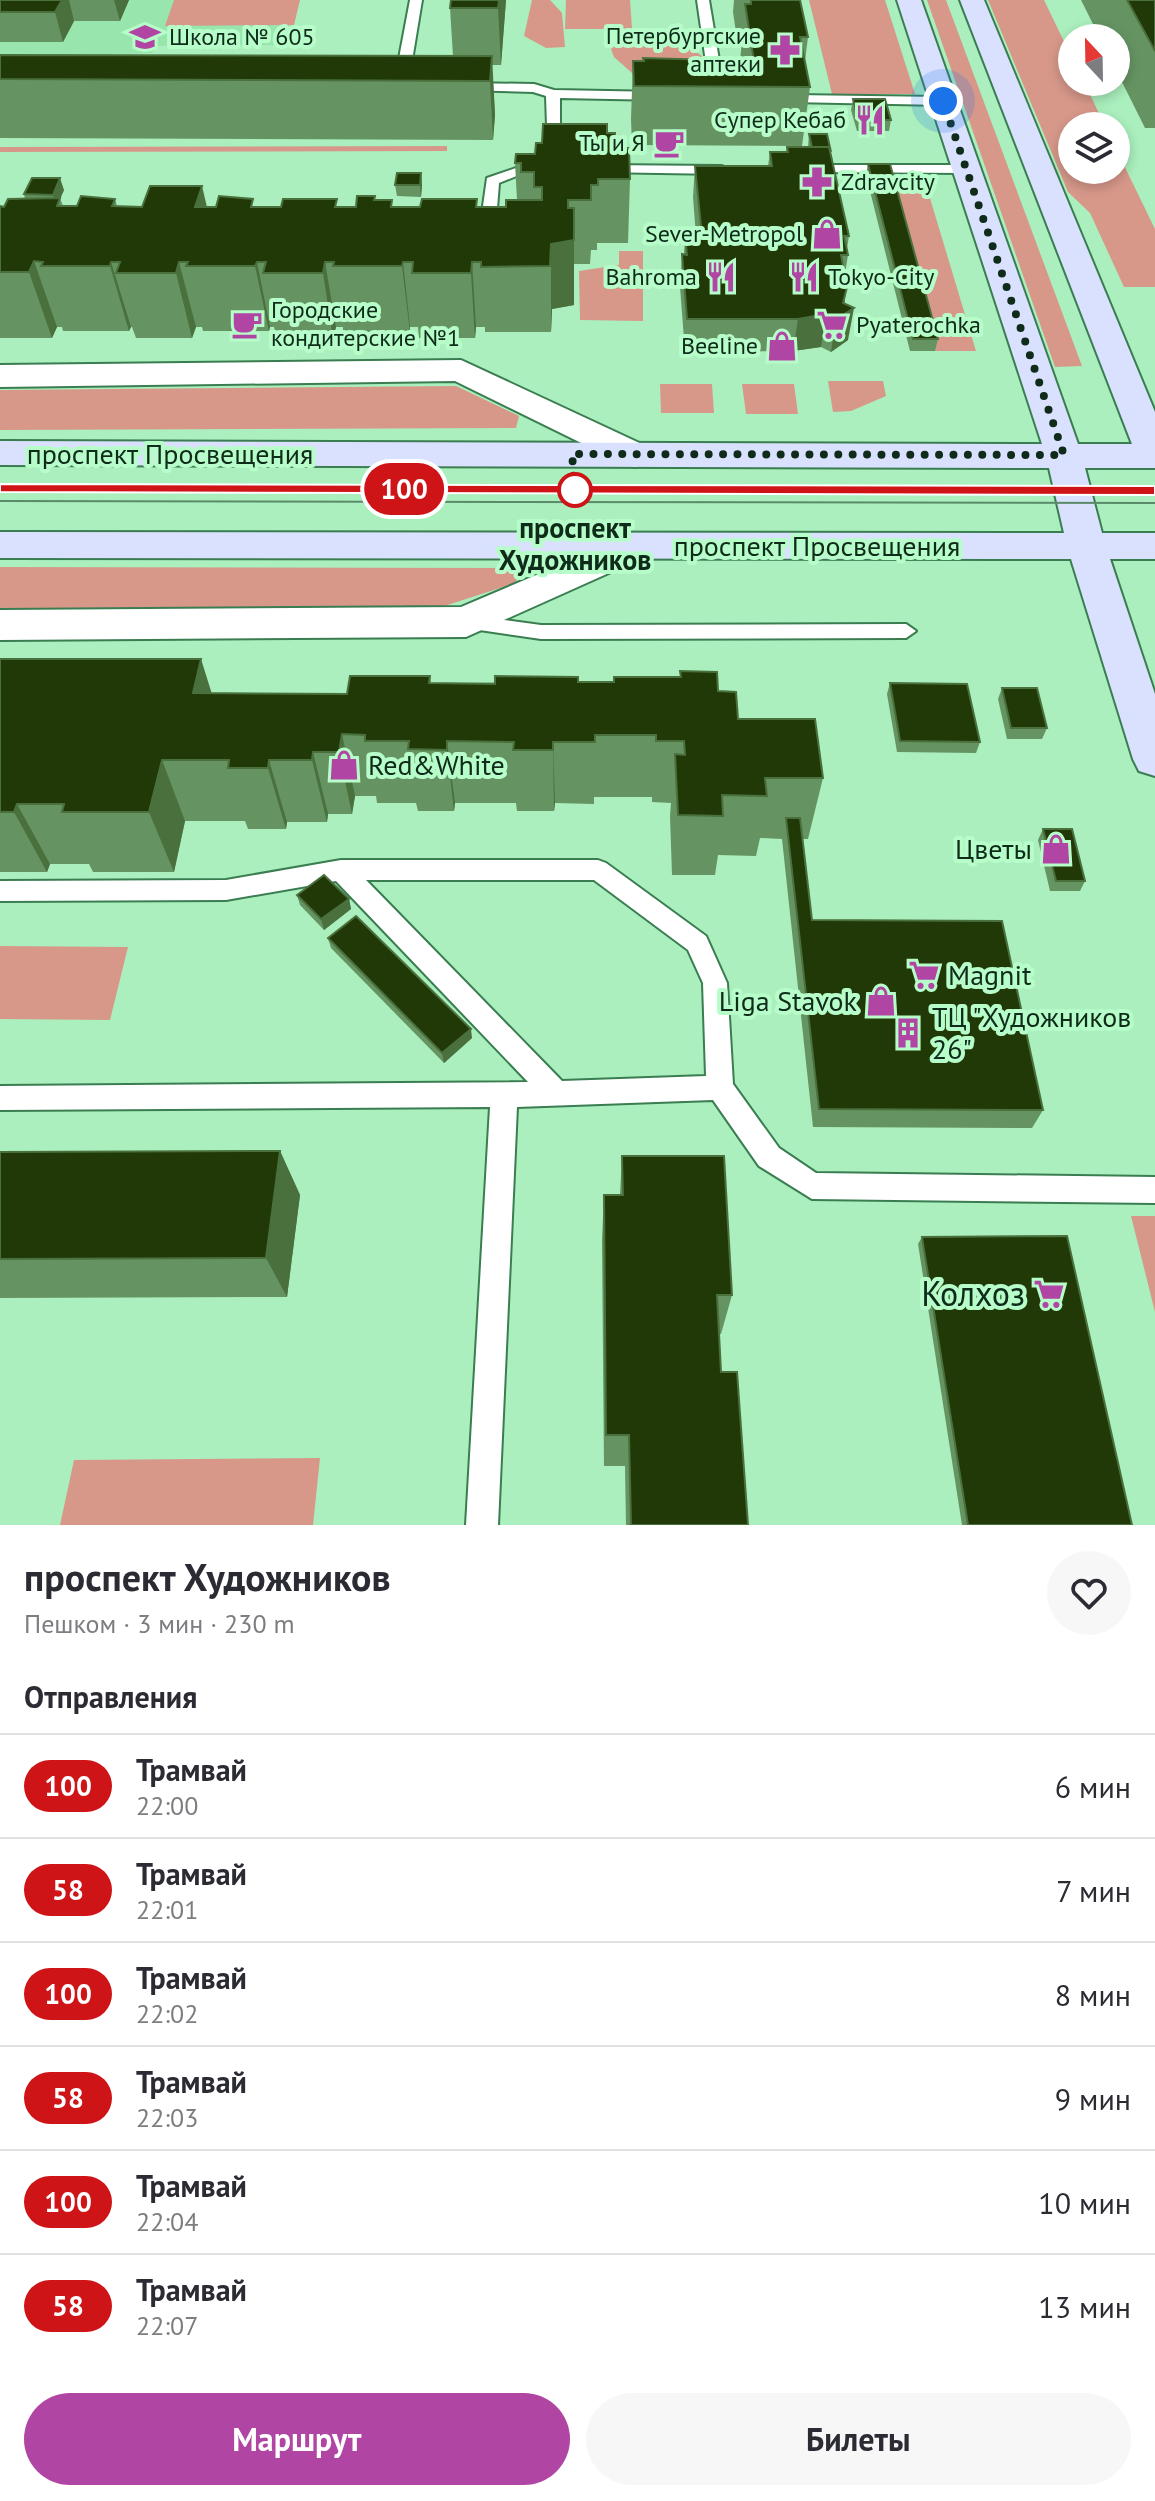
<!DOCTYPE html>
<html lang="ru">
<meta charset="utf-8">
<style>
:root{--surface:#fff;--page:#f7f7f7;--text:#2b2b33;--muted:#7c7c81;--line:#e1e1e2;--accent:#b145a4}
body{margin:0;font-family:"PT Sans",sans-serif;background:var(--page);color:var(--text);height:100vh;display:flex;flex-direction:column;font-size:30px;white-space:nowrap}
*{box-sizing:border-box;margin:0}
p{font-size:26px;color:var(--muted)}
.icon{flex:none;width:44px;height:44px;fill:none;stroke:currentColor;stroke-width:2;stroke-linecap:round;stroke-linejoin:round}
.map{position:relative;height:1525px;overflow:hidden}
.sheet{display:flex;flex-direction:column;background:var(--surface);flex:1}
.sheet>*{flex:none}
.badge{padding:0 16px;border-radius:26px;font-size:28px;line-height:52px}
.needle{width:52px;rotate:338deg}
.tools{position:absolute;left:1058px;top:24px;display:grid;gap:16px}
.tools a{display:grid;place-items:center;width:72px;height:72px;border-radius:50%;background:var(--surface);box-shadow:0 4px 12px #0003;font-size:40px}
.you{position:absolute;width:40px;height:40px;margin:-20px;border:6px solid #fff;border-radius:50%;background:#1a73e8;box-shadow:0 0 0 12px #1a73e833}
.map>.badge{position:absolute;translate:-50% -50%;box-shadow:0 0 0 4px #fff}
h2{padding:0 24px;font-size:30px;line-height:72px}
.round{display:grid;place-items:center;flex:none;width:84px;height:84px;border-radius:42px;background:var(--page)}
.summary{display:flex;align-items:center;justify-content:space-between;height:136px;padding:0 24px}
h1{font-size:38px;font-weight:700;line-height:60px}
.button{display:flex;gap:16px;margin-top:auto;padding:16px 24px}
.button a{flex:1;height:92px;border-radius:48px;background:var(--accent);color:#fff;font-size:32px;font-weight:700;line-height:92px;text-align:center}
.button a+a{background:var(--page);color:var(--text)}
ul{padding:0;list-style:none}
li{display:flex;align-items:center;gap:24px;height:104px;padding:0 24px;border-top:2px solid var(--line)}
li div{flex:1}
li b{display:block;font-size:30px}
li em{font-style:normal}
li .badge{min-width:88px;font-weight:700;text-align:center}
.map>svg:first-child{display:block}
.built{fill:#98e5ae}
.green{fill:#d7988a}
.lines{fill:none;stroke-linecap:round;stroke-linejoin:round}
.lane-casing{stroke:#3a7d51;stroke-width:4}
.street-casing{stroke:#3a7d51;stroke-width:4}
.secondary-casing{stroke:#3a7d51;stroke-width:4}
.lane{fill:#fff;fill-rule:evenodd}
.street{fill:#fff;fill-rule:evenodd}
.secondary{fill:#dae1fe;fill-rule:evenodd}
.tram{stroke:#5a8a69;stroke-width:2}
.wall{fill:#659462}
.shaded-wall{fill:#49703d}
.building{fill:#203906;stroke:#49703d;stroke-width:2}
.line{fill:#ce1417;stroke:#fff;stroke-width:2}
.walk{stroke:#0f2b19;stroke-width:8;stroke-dasharray:0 14.4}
.stop-dot{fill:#fff;stroke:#ce1417;stroke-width:4}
.labels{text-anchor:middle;stroke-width:8;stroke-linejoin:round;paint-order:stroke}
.far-poi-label{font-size:24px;fill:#0f2b19;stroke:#b7fdca;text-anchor:end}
.street-label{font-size:28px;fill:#0f2b19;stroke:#b7fdca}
.stop-label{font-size:28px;font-weight:bold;fill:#0f2b19;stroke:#b7fdca}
.poi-label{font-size:28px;fill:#0f2b19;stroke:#b7fdca;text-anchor:start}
.near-poi-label{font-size:34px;fill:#0f2b19;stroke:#b7fdca;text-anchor:end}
</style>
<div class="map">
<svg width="1155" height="1525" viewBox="0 0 1155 1525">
<rect width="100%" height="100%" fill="#aaefbd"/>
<polygon class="built" points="0,0 300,0 288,45 156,46 152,53 115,54 110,64 0,63"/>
<g class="green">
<polygon points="174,0 300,0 294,25 165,26"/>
<polygon points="532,0 550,0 562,13 565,47 546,48 524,36"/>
<polygon points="566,0 630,0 632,29 565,29"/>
<polygon points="809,0 885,0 915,94 832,94"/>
<polygon points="927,0 946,0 1082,366 1055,367"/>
<polygon points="988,0 1044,0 1072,58 1072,82 1084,82 1105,126 1072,126 1072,170 1116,170 1116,149 1155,229 1155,287 1124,287 1090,213 1068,192"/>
<path d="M635,30C664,33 681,39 703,57L696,77L641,81L614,57L611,49Z"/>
<polygon points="447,146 447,151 0,152 0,147"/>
<polygon points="888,175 923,175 976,351 935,351"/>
<polygon points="619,251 643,251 643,321 580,320 579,271 619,265"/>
<polygon points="828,381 883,381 886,396 851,411 833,412"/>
<polygon points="660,384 712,384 714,413 661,413"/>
<polygon points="742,384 794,384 798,414 746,414"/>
<polygon points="456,386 519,416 516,428 0,430 0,390"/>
<polygon points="0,567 523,568 515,583 429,611 0,613"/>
<polygon points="0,946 128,947 110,1020 0,1019"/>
<polygon points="1131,1216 1155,1216 1155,1312"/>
<polygon points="320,1458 313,1525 60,1525 74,1460"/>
</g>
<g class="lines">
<g class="lane-casing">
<g id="lane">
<polygon points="410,0 422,0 408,85 401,89 394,85"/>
<polygon points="697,0 709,0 724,90 717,94 710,90"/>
<polygon points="465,83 534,84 554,90 662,92 669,96 662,100 560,98 560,154 549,157 549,163 499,183 495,234 487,239 479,234 487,178 548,157 546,96 533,92 460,90 458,87"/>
<polygon points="794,95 943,97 950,101 943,105 789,102 787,99"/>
<polygon points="601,165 722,166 729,170 722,174 596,172 594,169"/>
<polygon points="804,165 967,165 974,169 967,173 799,172 797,169"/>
<polygon points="466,615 541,625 906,624 916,631 906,638 541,639 459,627 456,622"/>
<path d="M341,860H598L606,863L706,936L727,983L733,1084L779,1148L816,1173L1155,1177V1203L812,1199L759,1166L713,1100L517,1107L498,1525H466L490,1107L0,1110V1086L528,1082L336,881L226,900L0,901V881L226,880ZM366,880H594L688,950L703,983L706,1076L562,1081Z"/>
</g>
</g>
<g class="street-casing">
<g id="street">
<polygon points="461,360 648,447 653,455 648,463 635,467 622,463 455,381 0,387 0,365"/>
<polygon points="635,533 649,537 654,546 649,555 466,637 0,640 0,610 461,607"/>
</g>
</g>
<g class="secondary-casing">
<polygon id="secondary" points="897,0 921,0 1078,444 1132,444 960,0 984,0 1155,412 1155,468 1085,468 1102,533 1155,533 1155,559 1110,559 1155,694 1155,776 1139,771 1133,759 1071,559 0,558 0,532 1064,533 1049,468 0,465 0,441 1042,444"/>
</g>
<use href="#lane" class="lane"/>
<use href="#street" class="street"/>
<use href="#secondary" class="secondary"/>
<g class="tram">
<polyline points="0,489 1155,491"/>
<polyline points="0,501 1155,503"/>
</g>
</g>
<g class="wall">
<polygon points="0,0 129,0 120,21 74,21 63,42 0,42"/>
<polygon points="451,0 506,0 501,65 492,65 495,115 493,140 0,138 0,55 453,56 450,8"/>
<polygon points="734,0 800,0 808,37 805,61 810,87 802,146 632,145 631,119 633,61 740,61 742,40 737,39 733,12"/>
<polygon points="1081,0 1155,0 1155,128 1145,128 1116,70 1116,38 1100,38"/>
<polygon points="853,99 891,120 889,131 857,131 851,110"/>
<polygon points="607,133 630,179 628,243 597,243 597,250 591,250 590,264 574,264 574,305 552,309 551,332 485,332 485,327 476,327 475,338 419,338 418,327 410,327 410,332 343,332 343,327 336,327 333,338 277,338 274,327 270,327 269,331 203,331 202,327 196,327 192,338 136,338 132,327 131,327 129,331 63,331 62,327 57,327 52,338 0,338 0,206 4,207 25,199 24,194 64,190 60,198 63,206 77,206 115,199 117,206 356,207 375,196 375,200 392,207 420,207 477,199 477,207 506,207 517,200 515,163 535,154 542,143"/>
<polygon points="809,134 831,153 849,236 847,248 848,255 845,274 845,303 848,340 831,352 821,347 793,351 685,352 680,287 682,254 684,254 685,236 696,236 693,197 695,166 768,166 770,152 786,152 787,147 808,147"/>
<polygon points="868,164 938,339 935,351 910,351 866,175"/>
<polygon points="421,173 422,185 421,197 397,196 395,185"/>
<polygon points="0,659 212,693 347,694 430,676 431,683 614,682 680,677 680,671 718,691 738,719 823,778 808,839 803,839 812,920 1043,1110 1032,1128 813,1127 782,839 760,838 756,856 718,855 715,875 672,875 670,816 671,803 652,802 652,797 594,797 594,804 555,803 554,811 517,811 516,803 455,803 454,811 418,811 416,803 377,803 376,796 355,796 352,814 328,814 327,822 287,822 286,829 248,829 245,821 185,821 174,872 93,872 89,864 50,864 47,872 0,872"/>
<polygon points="890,683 980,742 976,753 897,752 887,694"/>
<polygon points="1002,688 1047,728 1042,739 1007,739 998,699"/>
<polygon points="1043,829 1085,881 1080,891 1050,891 1038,840"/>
<polygon points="297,895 349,899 351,909 324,930 300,905"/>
<polygon points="328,938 472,1038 444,1063 331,948"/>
<polygon points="280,1151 300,1195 287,1297 0,1298 0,1152"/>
<polygon points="622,1156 732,1295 721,1334 719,1334 721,1372 748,1525 626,1525 625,1466 604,1466 602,1240 604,1195 620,1195"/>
<polygon points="922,1237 1132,1525 962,1525 918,1244"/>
</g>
<g class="shaded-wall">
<polygon points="62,0 69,0 74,21 63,42 55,12"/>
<polygon points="114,0 129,0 120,21"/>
<polygon points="499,0 506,0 501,65 498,8"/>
<polygon points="492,56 495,115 493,140 490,81"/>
<polygon points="421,173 422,185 421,197 420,185"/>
<polygon points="60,178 64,190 57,206 53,195"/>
<polygon points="202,186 217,250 195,207"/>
<polygon points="574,208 574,305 552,309 551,332 551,244 568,241"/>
<polygon points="34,261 57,327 52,338 29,272"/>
<polygon points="111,262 131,327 129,331 110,266"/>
<polygon points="179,262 196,327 192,338 176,273"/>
<polygon points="257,262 270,327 269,331 255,266"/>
<polygon points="325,262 336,327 333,338 323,273"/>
<polygon points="403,262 410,327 410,332 402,266"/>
<polygon points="472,262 476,327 475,338 471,273"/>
<polygon points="847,287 842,315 854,308 848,340 831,352 836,319"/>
<polygon points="826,314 821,347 793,351 798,319"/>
<polygon points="201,659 221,723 193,693"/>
<polygon points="342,734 355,796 352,814 339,752"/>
<polygon points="447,741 455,803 454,811 447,750"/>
<polygon points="553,742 555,803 554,811 553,750"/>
<polygon points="313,752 328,814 327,822 312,760"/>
<polygon points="162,760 185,821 174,872 149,812"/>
<polygon points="269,760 287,822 286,829 268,768"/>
<polygon points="17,804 50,864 47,872 14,812"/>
<polygon points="349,899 351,909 324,930 321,919"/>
<polygon points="471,1029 472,1038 444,1063 442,1053"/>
<polygon points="280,1151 300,1195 287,1297 266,1258"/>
</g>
<g class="building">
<polygon points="0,0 62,0 55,12 0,12"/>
<polygon points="451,0 499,0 498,8 450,8"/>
<polygon points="751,0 800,0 808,37 800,37 810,87 634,86 633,61 644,61 643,58 754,61 745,4 751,4"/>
<polygon points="1127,0 1155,0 1155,51"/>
<polygon points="0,55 492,56 490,81 0,79"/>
<polygon points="853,99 885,99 891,120 858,120"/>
<polygon points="543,124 607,124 607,133 615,133 615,148 629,148 630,179 598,179 598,185 591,185 591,200 568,200 568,208 574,208 574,240 551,244 550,266 481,267 481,262 472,262 471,273 412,273 413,262 403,262 402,266 333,266 334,262 325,262 323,273 263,273 266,262 257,262 255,266 186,266 188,262 179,262 176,273 116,273 120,262 111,262 110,266 41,266 43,262 34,261 29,272 0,272 0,206 4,207 8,199 60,198 57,206 77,206 81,196 115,199 112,206 142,207 150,186 202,186 195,207 216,207 219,196 253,199 251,207 281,207 283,199 337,199 335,207 356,207 357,196 375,196 374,200 392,200 391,207 420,207 422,199 477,199 476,207 506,207 506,200 542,200 542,187 534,187 534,172 521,172 521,163 515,163 516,154 535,154 536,143 542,143"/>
<polygon points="809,134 827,134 831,152 829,147 812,147"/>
<polygon points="787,147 829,147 849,236 844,236 848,255 841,255 847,287 843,303 854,308 836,319 826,314 798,319 687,319 682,254 687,255 685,236 702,236 695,166 772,166 770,152 788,152"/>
<polygon points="868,164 890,164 938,339 913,339"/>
<polygon points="397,173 421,173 420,185 395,185"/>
<polygon points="32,178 60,178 53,195 24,194"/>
<polygon points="0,659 201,659 193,693 347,694 350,676 430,676 429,683 495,684 495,676 578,677 578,682 614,682 614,677 681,677 680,671 717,672 718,691 736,692 738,719 815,719 823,778 765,778 767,796 722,795 723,816 678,815 675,754 685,755 684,741 656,741 656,735 595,735 595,742 553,742 553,750 513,750 514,742 447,741 447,750 408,749 409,741 365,741 365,735 342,734 339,752 313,752 312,760 269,760 268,768 228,768 229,760 162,760 149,812 62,812 64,804 17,804 14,812 0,812"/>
<polygon points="890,683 967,684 980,742 900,741"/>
<polygon points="1002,688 1037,688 1047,728 1011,728"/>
<polygon points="786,818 800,818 812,920 1002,921 1043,1110 819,1109"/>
<polygon points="1043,829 1072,829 1085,881 1056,881"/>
<polygon points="324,875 349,899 321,919 297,895"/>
<polygon points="356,916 471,1029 442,1053 328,938"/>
<polygon points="280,1151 266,1258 0,1259 0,1152"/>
<polygon points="622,1156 724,1156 732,1295 717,1295 721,1372 737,1372 748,1525 631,1525 629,1435 606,1435 604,1195 623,1195"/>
<polygon points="1067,1236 1132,1525 968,1525 922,1237"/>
</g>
<polygon class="line" points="0,484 1155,486 1155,495 0,492"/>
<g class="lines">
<polyline class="walk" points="575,490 572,454 1064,455 943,101"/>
</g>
<defs>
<g id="school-bare" transform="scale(2.4)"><path d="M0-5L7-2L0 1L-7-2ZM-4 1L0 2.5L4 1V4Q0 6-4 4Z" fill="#b145a4" stroke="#b7fdca" stroke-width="2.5" paint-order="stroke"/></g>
<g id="pharmacy-bare" transform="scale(2.4)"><path d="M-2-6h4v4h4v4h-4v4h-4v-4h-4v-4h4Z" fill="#b145a4" stroke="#b7fdca" stroke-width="2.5" paint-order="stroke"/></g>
<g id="restaurant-bare" transform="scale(2.4)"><path d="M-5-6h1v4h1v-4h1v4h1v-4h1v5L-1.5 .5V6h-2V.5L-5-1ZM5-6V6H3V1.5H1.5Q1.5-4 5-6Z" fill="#b145a4" stroke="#b7fdca" stroke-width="2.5" paint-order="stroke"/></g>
<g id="cafe-bare" transform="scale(2.4)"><path d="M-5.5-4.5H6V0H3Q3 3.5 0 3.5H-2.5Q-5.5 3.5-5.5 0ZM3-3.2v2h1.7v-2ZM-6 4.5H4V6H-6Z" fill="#b145a4" stroke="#b7fdca" stroke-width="2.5" paint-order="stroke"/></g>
<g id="shop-bare" transform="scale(2.4)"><path d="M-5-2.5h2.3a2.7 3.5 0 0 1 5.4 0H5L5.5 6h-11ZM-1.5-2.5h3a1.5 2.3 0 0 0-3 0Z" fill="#b145a4" stroke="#b7fdca" stroke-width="2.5" paint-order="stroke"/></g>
<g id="supermarket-bare" transform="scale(2.4)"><path d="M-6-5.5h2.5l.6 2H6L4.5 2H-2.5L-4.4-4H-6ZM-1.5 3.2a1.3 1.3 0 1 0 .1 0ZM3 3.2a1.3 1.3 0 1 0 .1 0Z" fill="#b145a4" stroke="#b7fdca" stroke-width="2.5" paint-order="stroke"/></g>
<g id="building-bare" transform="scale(2.4)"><path d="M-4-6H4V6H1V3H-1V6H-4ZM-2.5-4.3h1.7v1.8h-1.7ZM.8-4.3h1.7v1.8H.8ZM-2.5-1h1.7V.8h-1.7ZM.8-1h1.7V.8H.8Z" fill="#b145a4" stroke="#b7fdca" stroke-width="2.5" paint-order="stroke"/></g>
</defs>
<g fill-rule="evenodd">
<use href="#school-bare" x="145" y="37"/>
<use href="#pharmacy-bare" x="785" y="50"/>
<use href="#restaurant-bare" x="870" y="120"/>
<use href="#cafe-bare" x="669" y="143"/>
<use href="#pharmacy-bare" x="817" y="182"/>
<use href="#shop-bare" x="827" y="234"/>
<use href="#restaurant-bare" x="721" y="277"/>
<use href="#restaurant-bare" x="804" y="277"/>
<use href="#cafe-bare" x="247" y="324"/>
<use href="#supermarket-bare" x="832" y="325"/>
<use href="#shop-bare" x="782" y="346"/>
<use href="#shop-bare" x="344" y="765"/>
<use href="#shop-bare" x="1056" y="849"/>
<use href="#supermarket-bare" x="924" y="975"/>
<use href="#shop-bare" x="881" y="1001"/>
<use href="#building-bare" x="908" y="1033"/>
<use href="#supermarket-bare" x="1049" y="1294"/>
</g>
<circle class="stop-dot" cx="575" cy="490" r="16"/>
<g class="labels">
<g class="far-poi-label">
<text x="761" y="44">Петербургские<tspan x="761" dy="28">аптеки</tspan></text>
<text x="169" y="45" text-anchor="start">Школа № 605</text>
<text x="846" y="128">Супер Кебаб</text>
<text x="645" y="151">Ты и Я</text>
<text x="841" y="190" text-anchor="start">Zdravcity</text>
<text x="803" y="242">Sever-Metropol</text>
<text x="697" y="285">Bahroma</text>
<text x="828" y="285" text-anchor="start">Tokyo-City</text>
<text x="271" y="318" text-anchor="start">Городские<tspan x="271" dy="28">кондитерские №1</tspan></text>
<text x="856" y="333" text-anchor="start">Pyaterochka</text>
<text x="758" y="354">Beeline</text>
</g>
<g class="street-label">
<text x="170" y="464">проспект Просвещения</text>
<text x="817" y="556">проспект Просвещения</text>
</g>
<g class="stop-label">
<text x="575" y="538">проспект<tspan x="575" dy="32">Художников</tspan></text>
</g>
<g class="poi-label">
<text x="368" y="775">Red&amp;White</text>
<text x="1032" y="859" text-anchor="end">Цветы</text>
<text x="948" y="985">Magnit</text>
<text x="857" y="1011" text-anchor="end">Liga Stavok</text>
<text x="932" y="1027">ТЦ "Художников<tspan x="932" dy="32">26"</tspan></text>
</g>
<g class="near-poi-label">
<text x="1025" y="1306">Колхоз</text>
</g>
</g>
</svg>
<div class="tools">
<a><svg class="needle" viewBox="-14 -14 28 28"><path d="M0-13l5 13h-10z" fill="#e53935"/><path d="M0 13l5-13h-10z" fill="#7c7c81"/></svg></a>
<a><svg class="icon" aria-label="layers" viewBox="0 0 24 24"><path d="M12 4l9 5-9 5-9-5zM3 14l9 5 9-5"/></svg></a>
</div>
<div class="you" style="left:943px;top:101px"></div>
<b class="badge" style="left:404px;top:489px;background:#ce1417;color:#fff">100</b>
</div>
<section class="sheet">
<div class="summary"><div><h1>проспект Художников</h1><p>Пешком · 3 мин · 230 m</p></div><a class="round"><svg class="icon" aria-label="heart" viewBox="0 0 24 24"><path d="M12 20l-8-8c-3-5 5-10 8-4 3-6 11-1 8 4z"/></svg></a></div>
<h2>Отправления</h2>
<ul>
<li><span class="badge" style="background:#ce1417;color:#fff">100</span><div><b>Трамвай</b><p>22:00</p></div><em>6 мин</em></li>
<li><span class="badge" style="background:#ce1417;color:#fff">58</span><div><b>Трамвай</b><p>22:01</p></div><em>7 мин</em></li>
<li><span class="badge" style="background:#ce1417;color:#fff">100</span><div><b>Трамвай</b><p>22:02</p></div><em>8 мин</em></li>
<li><span class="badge" style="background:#ce1417;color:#fff">58</span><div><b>Трамвай</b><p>22:03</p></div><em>9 мин</em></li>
<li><span class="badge" style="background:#ce1417;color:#fff">100</span><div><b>Трамвай</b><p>22:04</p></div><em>10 мин</em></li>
<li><span class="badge" style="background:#ce1417;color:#fff">58</span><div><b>Трамвай</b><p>22:07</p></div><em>13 мин</em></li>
</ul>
<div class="button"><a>Маршрут</a><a>Билеты</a></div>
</section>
